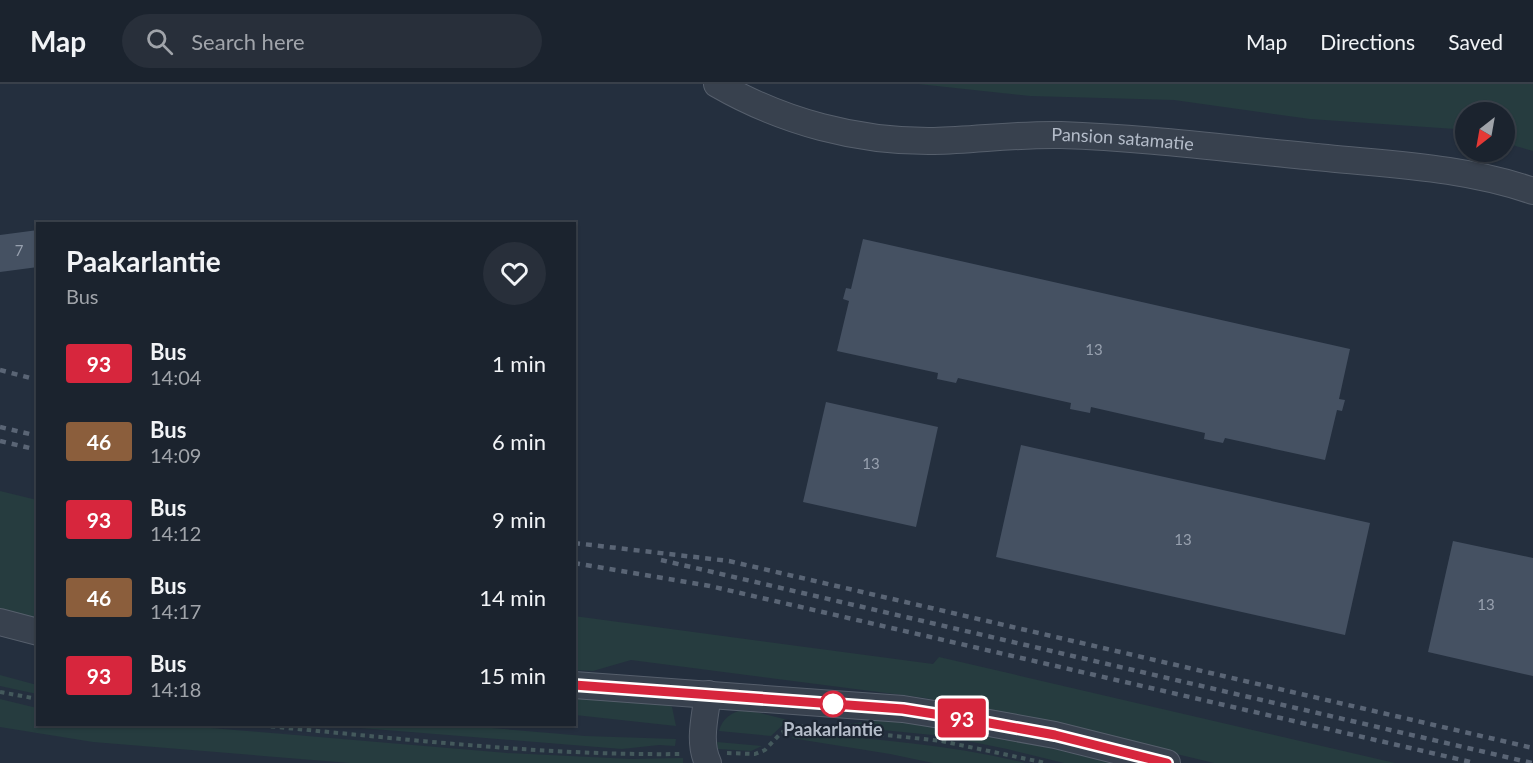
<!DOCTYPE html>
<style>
:root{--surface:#1b232e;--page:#282f3a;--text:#f1f3f6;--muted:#a0a4aa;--line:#39404a}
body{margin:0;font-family:Lato,sans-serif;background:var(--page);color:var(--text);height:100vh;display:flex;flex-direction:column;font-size:22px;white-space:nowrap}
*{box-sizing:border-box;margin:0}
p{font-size:20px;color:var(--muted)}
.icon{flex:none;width:33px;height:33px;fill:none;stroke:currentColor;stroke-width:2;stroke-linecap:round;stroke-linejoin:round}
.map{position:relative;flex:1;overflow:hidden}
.drawer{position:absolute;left:36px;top:138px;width:540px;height:504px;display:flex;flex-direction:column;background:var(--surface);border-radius:0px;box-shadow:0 2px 4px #0004,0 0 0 2px var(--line)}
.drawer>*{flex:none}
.badge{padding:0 12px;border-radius:4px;font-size:21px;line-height:39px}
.needle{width:39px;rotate:211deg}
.buttons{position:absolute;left:1455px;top:18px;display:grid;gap:12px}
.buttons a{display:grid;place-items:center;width:60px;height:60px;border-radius:50%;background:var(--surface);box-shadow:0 2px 4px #0004,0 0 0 2px var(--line);font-size:30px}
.map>.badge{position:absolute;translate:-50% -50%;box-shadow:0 0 0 3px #fff}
.round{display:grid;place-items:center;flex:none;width:63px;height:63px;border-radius:32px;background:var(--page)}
.overview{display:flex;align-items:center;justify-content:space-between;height:102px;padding:0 30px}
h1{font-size:28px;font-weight:700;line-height:45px}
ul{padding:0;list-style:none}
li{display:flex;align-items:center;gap:18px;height:78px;padding:0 30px}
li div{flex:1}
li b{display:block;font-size:22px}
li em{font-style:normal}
li .badge{min-width:66px;font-weight:700;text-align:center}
header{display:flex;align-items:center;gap:36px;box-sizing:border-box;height:84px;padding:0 30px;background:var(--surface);border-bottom:2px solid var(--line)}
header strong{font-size:28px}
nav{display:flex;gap:33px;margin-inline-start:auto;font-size:21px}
.search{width:420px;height:54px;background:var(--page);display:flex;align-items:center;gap:15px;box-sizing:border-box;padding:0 21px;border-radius:33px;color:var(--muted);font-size:22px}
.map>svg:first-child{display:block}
.green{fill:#263c3f}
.building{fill:#455162}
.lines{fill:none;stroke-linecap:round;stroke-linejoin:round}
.minor-casing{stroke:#565f6c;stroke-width:28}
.path{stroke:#44595c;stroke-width:4;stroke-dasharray:4.5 4.5;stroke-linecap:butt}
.minor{stroke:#38414e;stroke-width:26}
.rail{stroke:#5a6575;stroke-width:4.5;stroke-dasharray:6 6;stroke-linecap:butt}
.line-casing{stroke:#fff;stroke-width:14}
.line{stroke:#d7263d;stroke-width:9}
.stop-dot{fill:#fff;stroke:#d7263d;stroke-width:3}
.labels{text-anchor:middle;stroke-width:4.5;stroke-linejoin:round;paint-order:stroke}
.number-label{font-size:15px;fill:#98a1af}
.street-label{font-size:18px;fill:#b4bcc9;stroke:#1d2633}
.stop-label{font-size:18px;font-weight:bold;fill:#b4bcc9;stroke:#1d2633}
</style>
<header>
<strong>Map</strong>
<div class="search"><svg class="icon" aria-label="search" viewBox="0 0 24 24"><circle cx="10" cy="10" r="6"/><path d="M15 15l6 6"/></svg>Search here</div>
<nav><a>Map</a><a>Directions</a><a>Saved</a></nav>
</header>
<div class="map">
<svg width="1533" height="679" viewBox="0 0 1533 679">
<rect width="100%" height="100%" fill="#242f3e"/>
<g class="green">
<polygon points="918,0 1533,0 1533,67 1505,59 1504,28 1466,28 1465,48 1455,45 1310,35 1174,16 1030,12"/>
<polygon points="0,407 37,416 37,534 0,525"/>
<polygon points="574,532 933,580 939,573 1395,679 1214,679 1056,641 925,614 631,576 593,587 575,586"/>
<polygon points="0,591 37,601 37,610 0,602"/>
<polygon points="574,614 666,620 672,623 676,642 575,631"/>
<polygon points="0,615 37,624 38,640 176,641 507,669 631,675 683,674 683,679 350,679 93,658 0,643"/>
<path d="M744,625L788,636L771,652L719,647C722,634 733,628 744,625Z"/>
<path d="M876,636C956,640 1035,661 1113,679H1064L1007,665L943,652L852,643L849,640Z"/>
<polygon points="445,640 585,652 676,655 675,662 659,661 622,665 323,641"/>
<path d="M806,649C880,656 953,661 1025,679H933L890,670L791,654L797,650Z"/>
<polygon points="717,658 762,662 751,667 718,665"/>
</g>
<g class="building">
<polygon points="38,146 38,183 0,188 0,151"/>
<polygon points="863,155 1350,265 1339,315 1345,316 1342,327 1337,326 1325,376 1225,354 1223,359 1204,355 1205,349 1091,323 1090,329 1070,325 1071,319 958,294 956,299 937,295 938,289 837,267 849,217 843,215 846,204 851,205"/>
<polygon points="826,318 938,343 916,443 803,418"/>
<polygon points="1021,361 1370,439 1345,551 996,473"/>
<polygon points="1453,457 1533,474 1533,592 1428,568"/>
</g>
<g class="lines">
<g class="minor-casing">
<g id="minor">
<path id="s1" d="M717,0C783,38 858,58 934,57C976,56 1018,50 1061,51C1150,54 1238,66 1327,74C1397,81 1467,84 1533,107"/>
<polyline points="0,538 38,548"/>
<polyline points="574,601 903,625 978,637 1055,651 1167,679"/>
<path d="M708,679C698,658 705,633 708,610"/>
</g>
</g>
<g class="path">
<polyline points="0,608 38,615"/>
<path d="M244,640C390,653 537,672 683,670"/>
<polyline points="727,669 755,670 765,666 781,649 791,644 805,642 941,657 1046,679"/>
</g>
<use href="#minor" class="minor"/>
<g class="rail">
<polyline points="0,286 38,296"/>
<polyline points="0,343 38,352"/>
<polyline points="0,357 38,366"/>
<polyline points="574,459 729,477 1533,664"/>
<polyline points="661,476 1532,679"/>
<polyline points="574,479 710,502 1475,679"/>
</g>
</g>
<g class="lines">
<g class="line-casing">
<polyline id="line" points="574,601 903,625 978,637 1055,651 1167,679"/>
</g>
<use href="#line" class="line"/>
</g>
<circle class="stop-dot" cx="833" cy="620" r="12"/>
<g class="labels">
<g class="number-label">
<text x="19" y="172">7</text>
<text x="1094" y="271">13</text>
<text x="871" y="385">13</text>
<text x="1183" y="461">13</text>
<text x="1486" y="526">13</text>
</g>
<g class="street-label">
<text dy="6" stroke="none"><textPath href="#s1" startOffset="416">Pansion satamatie</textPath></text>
</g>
<g class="stop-label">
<text x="833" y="652">Paakarlantie</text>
</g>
</g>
</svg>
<div class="buttons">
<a><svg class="needle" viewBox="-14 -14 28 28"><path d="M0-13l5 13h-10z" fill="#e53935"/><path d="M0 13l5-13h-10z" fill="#a0a4aa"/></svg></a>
</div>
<b class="badge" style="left:962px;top:634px;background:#d7263d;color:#fff">93</b>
<section class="drawer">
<div class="overview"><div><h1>Paakarlantie</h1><p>Bus</p></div><a class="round"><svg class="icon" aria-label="heart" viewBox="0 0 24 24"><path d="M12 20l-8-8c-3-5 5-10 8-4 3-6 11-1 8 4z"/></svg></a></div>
<ul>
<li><span class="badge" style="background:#d7263d;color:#fff">93</span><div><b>Bus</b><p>14:04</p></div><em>1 min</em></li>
<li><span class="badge" style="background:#8b5e3c;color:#fff">46</span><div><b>Bus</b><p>14:09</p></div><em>6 min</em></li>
<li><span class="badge" style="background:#d7263d;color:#fff">93</span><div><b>Bus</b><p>14:12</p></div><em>9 min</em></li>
<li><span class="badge" style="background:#8b5e3c;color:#fff">46</span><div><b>Bus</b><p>14:17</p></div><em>14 min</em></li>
<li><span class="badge" style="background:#d7263d;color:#fff">93</span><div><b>Bus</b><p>14:18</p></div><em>15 min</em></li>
</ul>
</section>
</div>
